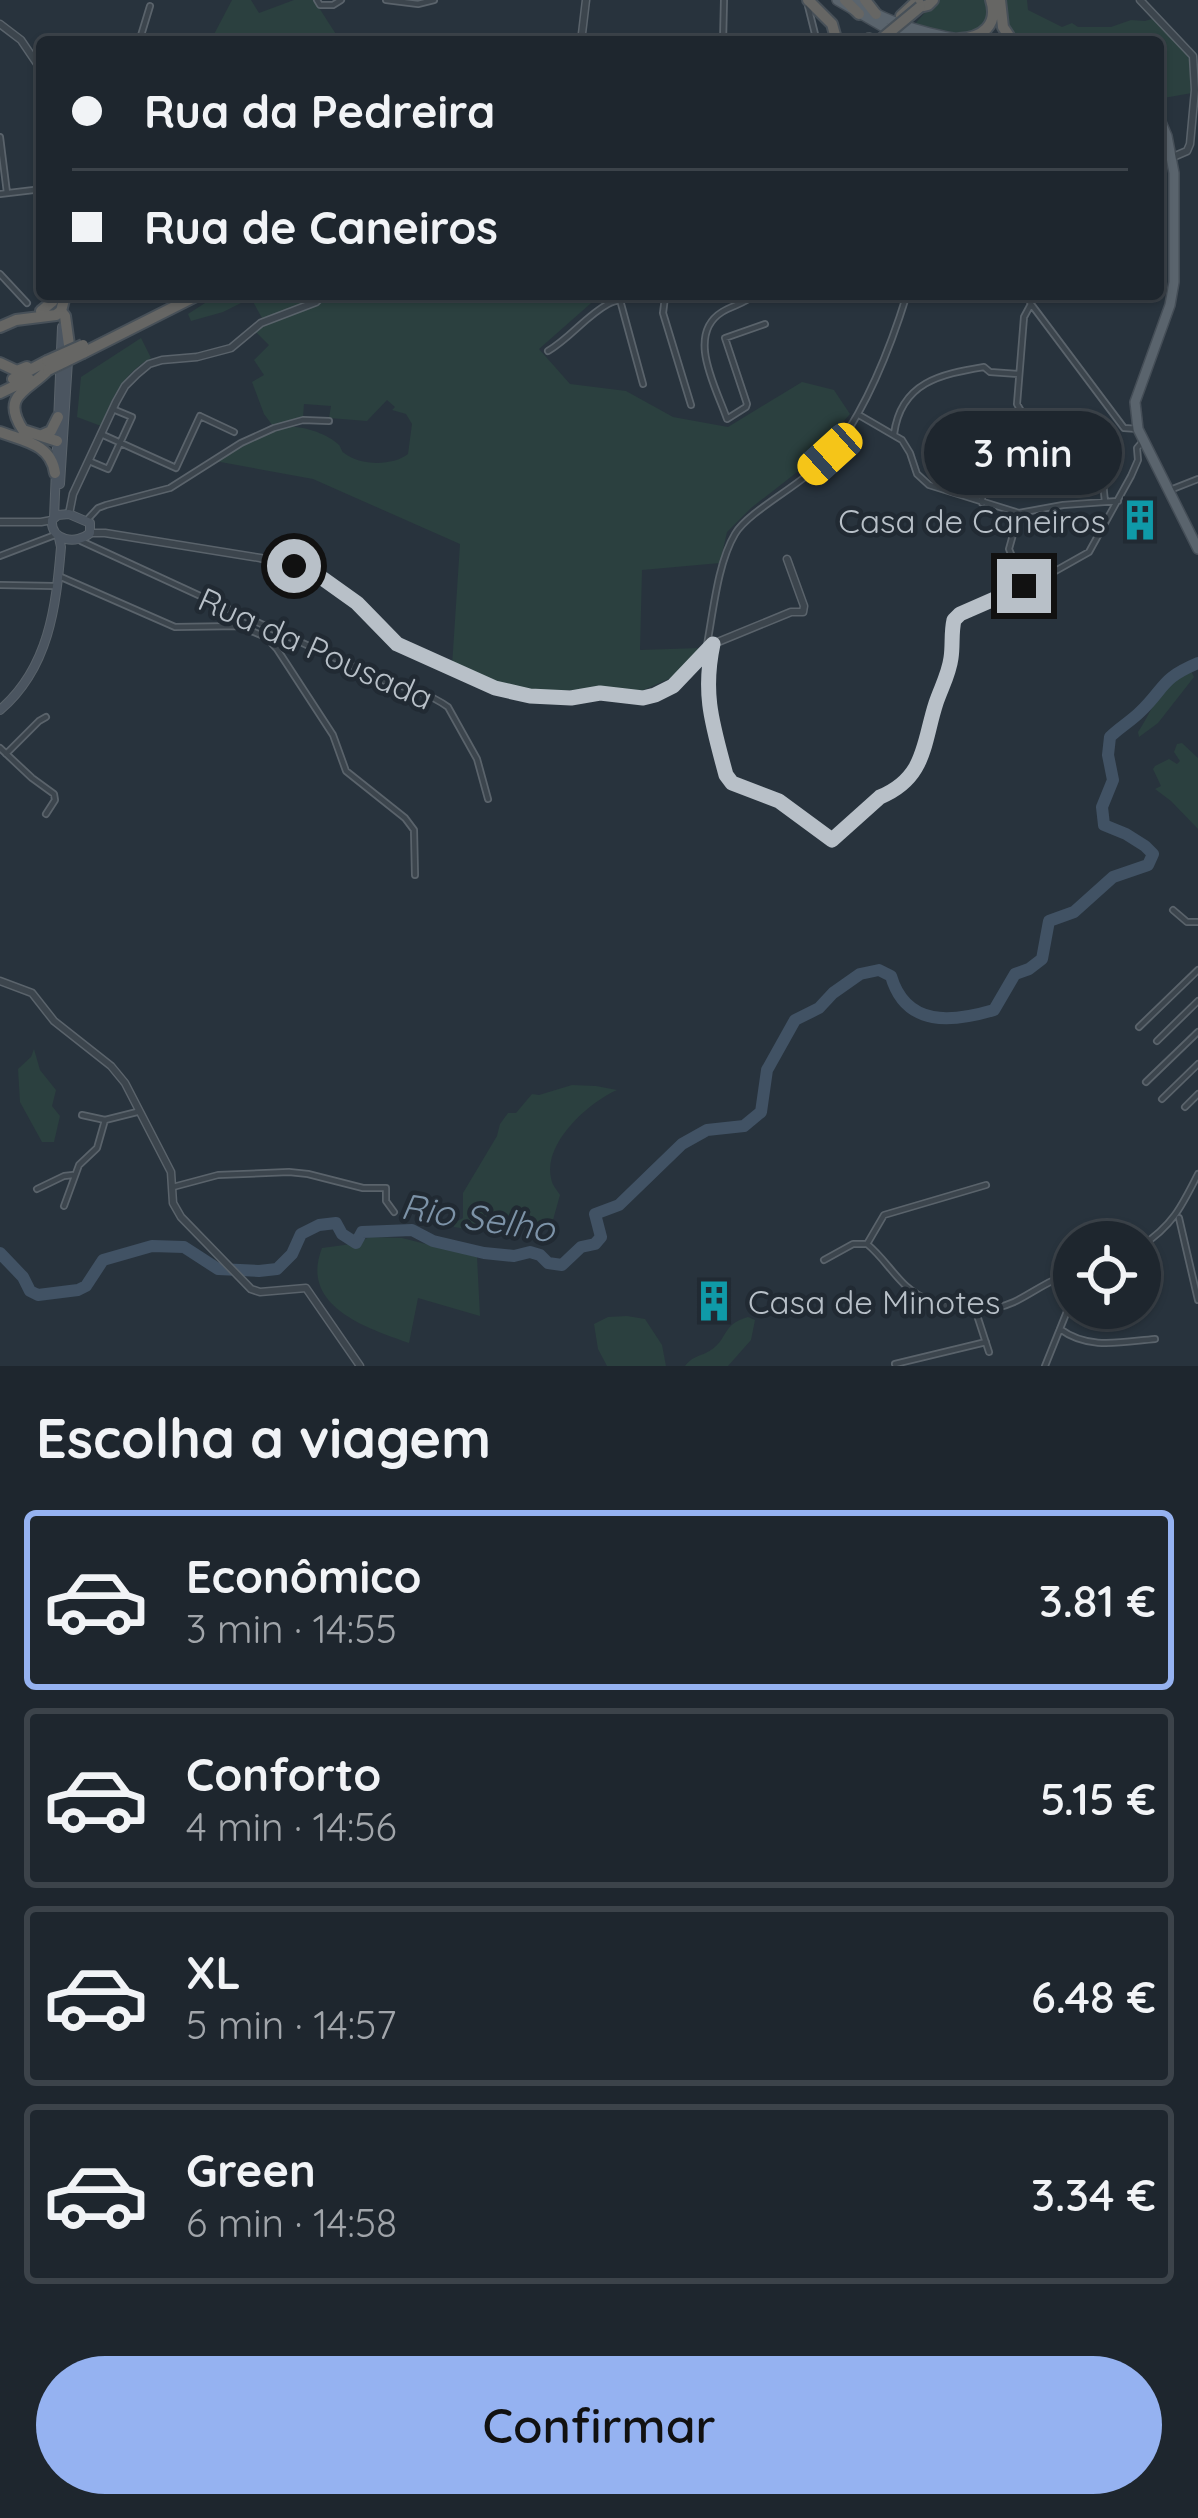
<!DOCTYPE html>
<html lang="pt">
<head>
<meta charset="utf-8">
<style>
  :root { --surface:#1e262e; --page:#2b323a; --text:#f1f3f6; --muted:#a1a5aa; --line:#3c434a; --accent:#95b2f1 }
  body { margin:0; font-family:Quicksand,sans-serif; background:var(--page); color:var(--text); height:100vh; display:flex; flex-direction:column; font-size:45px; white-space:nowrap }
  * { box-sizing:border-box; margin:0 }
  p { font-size:39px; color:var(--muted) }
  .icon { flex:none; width:66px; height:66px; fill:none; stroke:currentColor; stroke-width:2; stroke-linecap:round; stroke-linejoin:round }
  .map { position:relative; height:1366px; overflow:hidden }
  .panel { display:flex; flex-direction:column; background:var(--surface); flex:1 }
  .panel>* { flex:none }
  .banner { position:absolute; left:36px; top:36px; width:1128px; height:264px; border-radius:12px; box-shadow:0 3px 9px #0004,0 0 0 3px var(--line); display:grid; align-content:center; height:264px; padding:0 36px; background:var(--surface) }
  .controls { position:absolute; left:1053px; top:1221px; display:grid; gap:24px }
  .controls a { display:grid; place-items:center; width:108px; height:108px; border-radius:50%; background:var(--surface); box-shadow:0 3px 9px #0004,0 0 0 3px var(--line); font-size:60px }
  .end { position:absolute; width:54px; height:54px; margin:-27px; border:15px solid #b8c0c8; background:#111; box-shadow:0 0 0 6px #111 }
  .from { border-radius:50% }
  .bubble { position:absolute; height:84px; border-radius:42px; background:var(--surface); box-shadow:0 3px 9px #0004,0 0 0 3px var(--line); font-size:39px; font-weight:600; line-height:84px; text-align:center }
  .car { position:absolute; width:36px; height:72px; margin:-36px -18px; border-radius:15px; box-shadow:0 0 9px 3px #0007; background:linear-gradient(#f5c518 24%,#345 0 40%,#f5c518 0 76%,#345 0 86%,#f5c518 0) }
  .banner b { display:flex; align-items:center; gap:42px; height:114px; font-size:45px }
  .banner b+b { border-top:3px solid var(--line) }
  .banner i { width:30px; height:30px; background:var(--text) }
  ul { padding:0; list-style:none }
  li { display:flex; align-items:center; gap:36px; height:180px; margin:0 24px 18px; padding:0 12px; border:6px solid var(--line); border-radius:12px }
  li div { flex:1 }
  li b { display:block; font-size:45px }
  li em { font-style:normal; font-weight:600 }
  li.current { border-color:var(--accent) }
  li>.icon { width:108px; height:108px; stroke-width:1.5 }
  h2 { padding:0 36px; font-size:54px; line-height:144px }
  .button { display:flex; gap:24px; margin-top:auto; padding:24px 36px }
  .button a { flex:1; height:138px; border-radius:72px; background:var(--accent); color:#111; font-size:48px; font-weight:600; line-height:138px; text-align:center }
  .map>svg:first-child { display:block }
</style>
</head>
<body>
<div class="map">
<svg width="1198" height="1366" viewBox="0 0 1198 1366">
  <rect width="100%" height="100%" fill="#28333d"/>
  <!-- green -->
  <path fill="#2b403f" d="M232,0H251L259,13L294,0H314L341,42H210Z
    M936,0H986L988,21L973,36L952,34L914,25Z
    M1002,0H1027L1028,10L1062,27L1072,23L1078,27H1111L1131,20L1145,21L1155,18C1183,48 1194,49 1192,93L1158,99V42H1027C1006,35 1005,19 1002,0Z
    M219,294H598V297L539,349L570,384L626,391L673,417L728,427L802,382L834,390L850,414L801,469L751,508L727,532L720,563L642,570L640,650L701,648L673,677L639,692L589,689L541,692L508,686L452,666L460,544L313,479L215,461C228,453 271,429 284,427C301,425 327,433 339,445C341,447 341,451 344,453C360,466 393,466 408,454L412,424L406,414L392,410L395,407L387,400L367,421L329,418L331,406L304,404L303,417L273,426L264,414L252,382L264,375L254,360L269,345L254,330L263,320L251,298L223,312L191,321L188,314Z
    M141,338L151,358C123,374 112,397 101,426L77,417L81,377Z
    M1191,671L1194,677L1158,723L1139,737L1138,732C1154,709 1162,677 1191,671Z
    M1182,743L1198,758V829L1171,801L1155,789L1161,786L1153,769L1155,766L1169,759L1177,764L1180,761L1174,752L1177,744Z
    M34,1049L40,1070L56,1090L52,1106L60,1116L54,1142H42L20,1102L18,1069L31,1057Z
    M572,1085L596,1086L617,1090C589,1102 543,1143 551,1178C552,1185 557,1190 560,1195L553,1220L485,1232L454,1227V1223L463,1218V1193L497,1136L500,1124L508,1113H516L532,1094L539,1095Z
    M369,1237L402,1238L477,1257L480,1316L418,1298L409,1343C366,1328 299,1306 322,1248L359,1243Z
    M627,1316L645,1319L662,1345L666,1366H607L598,1349L594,1324L608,1317Z
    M748,1317L755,1320L751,1340L728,1366H685C694,1355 700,1357 711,1350C728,1339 722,1324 748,1317Z"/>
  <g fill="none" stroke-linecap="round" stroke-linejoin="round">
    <!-- river -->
    <path stroke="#415264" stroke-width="12" d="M0,1253L23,1277L30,1291L38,1295L78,1290L86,1286L103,1260L152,1246L184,1247L218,1269L259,1271L277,1269L292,1254L301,1234L319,1225L336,1223L342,1234L356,1243L362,1232L412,1230L433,1241L484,1253L514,1256L530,1252L540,1255L548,1263L562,1265L581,1247L595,1244L601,1237L595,1214L619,1205L682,1144L707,1130L744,1126L761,1112L767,1070L795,1020L819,1008L833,993L860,974L879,970L891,976C906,1028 953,1022 994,1010L1015,974L1029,969L1042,959L1049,921L1074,912L1113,877L1148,865L1153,854L1145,846L1126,834L1104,825L1102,807L1113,780L1108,755L1110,737C1119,728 1131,721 1140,712C1166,687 1160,679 1198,663"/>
    <!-- minor casing -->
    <g stroke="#5a636b" stroke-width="8">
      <path id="minor" d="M317,0L320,5H333L341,0
        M386,0L418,4L434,0
        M808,6L817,42
        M139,42L150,6
        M723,42L724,0
        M0,137L7,193
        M0,194L42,189
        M0,274L27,303
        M755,294C745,304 733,305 722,312C685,335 717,389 727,419L746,407L747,404L725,338L765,324
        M1026,294L1031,304L1124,428L1138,429
        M665,297L663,313L691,405
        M620,300L643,384
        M1031,304L1024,317L1017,404C1036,442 1082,430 1096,454C1103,466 1103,487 1105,501
        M548,351C570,338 586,316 608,304C628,293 697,295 723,294
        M859,415L902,440L910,453L917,474L929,485L1019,513L1063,505L1118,501
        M101,434L176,468L200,416L234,432
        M894,434C901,382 941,374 984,367L990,372L1018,374
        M89,461L108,469L132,417L115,410
        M1170,490L1198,479
        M982,503L984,441
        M1019,513L1009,549L1024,586
        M87,520L98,508L106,505L170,488L241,443L274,428L303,420L329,421
        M81,541L387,682C409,688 430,694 448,707L477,759L488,799
        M0,556L55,535
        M61,577L175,627L239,626L266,637L277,649L333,735L346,771L405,818L414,830L415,875
        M0,585L54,586
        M712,649L707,699L726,774L732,783L779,801L832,840L880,797L887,794L922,762L931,719L949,669L954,620L960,614L1050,574L1089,552L1131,476L1138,460L1137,448L1143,441
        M706,650C713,615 717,564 735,534C746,515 787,492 806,476C817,466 830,456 839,444C870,400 891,346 907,294
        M0,748L32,778L54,794L55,800L46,814
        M6,754L39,721L46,717
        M1173,910L1187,922H1198
        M1139,1027L1198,970
        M1157,1041L1198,1001
        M1146,1082L1198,1032
        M1162,1099L1198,1064
        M1185,1107L1198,1094
        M82,1115L105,1120
        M173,1187L218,1175L289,1172L308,1174L363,1188H386V1201L394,1212
        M37,1189L64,1176L73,1175
        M64,1206L79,1165L97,1148L105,1120L137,1112
        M1179,1218L1198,1300
        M867,1244C882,1256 892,1273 906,1286C933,1310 981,1317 1014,1302C1035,1292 1050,1278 1074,1274
        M867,1244L884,1215L986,1185
        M1140,1247C1172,1226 1181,1208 1198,1174
        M824,1260L853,1244H867
        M975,1309L989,1352
        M1060,1329C1088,1350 1121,1342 1155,1339
        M895,1364L986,1342
        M1045,1366L1074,1294"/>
    </g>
    <!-- tertiary casing -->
    <g stroke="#5a636b" stroke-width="9">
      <path id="tertiary" d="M1140,0L1193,56L1195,90L1190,144L1187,151L1173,157
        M0,24L21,40L42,71
        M581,42L586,0
        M69,514L73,494L116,402L125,386L137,374L149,364L162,360L197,357L231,348L261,323L316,302L324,294
        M0,522H41L52,520
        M90,533H105L260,558L294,566L322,578L357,603L397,644L495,688L530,696L571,697L600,693L643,697L655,695L673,686L713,644L791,612H803L804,606L787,559
        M0,981L32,993L54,1021L111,1066L125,1083L171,1172L173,1203L181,1217L251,1289L260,1292L306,1288L360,1366"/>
    </g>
    <!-- secondary casing -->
    <g stroke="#5a636b" stroke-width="10">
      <path id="secondary" d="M60,484L68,361
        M69,514L90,523V533C77,545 50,541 52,520L58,515Z
        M54,518L62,327
        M0,710C49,668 56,607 61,547L59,538"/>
    </g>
    <!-- primary casing -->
    <g stroke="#454e57" stroke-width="12">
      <path id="primary" d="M837,0L889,30L932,42
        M852,0C890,25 936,37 980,42
        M1158,115L1167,136L1174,173V282L1170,305L1135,402L1138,429L1198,549"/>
    </g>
    <!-- trunk casing -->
    <g stroke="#475058" stroke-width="14">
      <path id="trunk" d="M808,0L832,24L837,42
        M845,0L859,14
        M865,0L876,14
        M1000,0L1003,27L1013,42
        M920,7L928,5L933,0
        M901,16L918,0
        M959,39C982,38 999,25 991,0
        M865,42L869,39
        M65,296L61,311L65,316L69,345
        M41,311L52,302L56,294
        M0,327L16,320L56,315L61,311
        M83,353L200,294
        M0,363L17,371L27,367
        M48,370C28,391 0,395 23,430L57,441
        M13,379L47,361
        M0,393L29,379
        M0,432C24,441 51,444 55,473
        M42,435L51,431L58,417"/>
    </g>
    <!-- minor -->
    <use href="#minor" stroke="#3c454d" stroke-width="4.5"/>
    <!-- tertiary -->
    <use href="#tertiary" stroke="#3c454d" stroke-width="6"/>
    <!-- secondary -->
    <use href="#secondary" stroke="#4b5560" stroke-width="8"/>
    <!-- primary -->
    <use href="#primary" stroke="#5a646d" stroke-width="9"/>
    <!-- trunk -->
    <use href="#trunk" stroke="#666664" stroke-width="10"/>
    <!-- trunk-bridge casing -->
    <g stroke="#475058" stroke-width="14" stroke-linecap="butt">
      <path id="trunk-bridge" d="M879,41L920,7
        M47,361L83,345
        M48,370L83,353"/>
    </g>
    <!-- trunk-bridge -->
    <use href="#trunk-bridge" stroke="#666664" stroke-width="10"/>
  </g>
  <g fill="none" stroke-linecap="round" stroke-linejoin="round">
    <!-- route -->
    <path stroke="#b8c0c8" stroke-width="15" d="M294,566L322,578L357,603L397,644L495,688L530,696L571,698L600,693L643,698L655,695L673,686L713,644C702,695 713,726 726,775L732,783L779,801L832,840L880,797C926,778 923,743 936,703C941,688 949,674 951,658C953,645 951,633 954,620L960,614L1024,586"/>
  </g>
  <!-- icons -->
  <defs>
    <g id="building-bare" transform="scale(3.24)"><path d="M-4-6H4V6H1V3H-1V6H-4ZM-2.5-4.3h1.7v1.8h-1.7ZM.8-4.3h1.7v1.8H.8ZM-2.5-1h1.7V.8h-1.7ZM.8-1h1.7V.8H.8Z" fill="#0f9aa8" stroke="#212a33" stroke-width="2.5" paint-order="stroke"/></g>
  </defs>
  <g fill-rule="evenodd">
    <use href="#building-bare" x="1140" y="520"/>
    <use href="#building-bare" x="714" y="1301"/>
  </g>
  <g text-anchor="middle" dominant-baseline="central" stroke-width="9" stroke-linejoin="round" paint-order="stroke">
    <!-- poi labels -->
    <g font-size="33" fill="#b8c0c8" stroke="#212a33" text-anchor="end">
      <text x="1106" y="520">Casa de Caneiros</text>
      <text x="748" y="1301" text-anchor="start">Casa de Minotes</text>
    </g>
    <!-- street labels -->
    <g font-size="33" fill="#b8c0c8" stroke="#212a33">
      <text transform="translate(316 648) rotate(24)">Rua da Pousada</text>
    </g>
    <!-- water labels -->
    <g font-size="36" font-style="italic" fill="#7d93a8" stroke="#212a33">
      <text transform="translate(478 1217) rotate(9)">Rio Selho</text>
    </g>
  </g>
</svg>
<div class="controls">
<a><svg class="icon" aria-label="locate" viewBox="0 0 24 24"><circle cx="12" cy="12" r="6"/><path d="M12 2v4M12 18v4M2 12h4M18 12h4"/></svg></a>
</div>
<i class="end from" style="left:294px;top:566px"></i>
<i class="end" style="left:1024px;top:586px"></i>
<div class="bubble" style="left:924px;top:411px;width:198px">3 min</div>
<i class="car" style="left:830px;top:454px;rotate:228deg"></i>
<div class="banner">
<b><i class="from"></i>Rua da Pedreira</b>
<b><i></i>Rua de Caneiros</b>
</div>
</div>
<section class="panel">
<h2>Escolha a viagem</h2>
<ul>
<li class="current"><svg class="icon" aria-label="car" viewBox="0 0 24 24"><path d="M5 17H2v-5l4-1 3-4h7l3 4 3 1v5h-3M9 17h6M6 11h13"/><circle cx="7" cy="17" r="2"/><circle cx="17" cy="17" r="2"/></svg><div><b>Econômico</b><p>3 min · 14:55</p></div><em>3.81 €</em></li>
<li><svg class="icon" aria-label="car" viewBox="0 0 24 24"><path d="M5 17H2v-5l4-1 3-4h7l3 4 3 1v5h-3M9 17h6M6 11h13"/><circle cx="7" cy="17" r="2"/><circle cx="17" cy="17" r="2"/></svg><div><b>Conforto</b><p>4 min · 14:56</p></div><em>5.15 €</em></li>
<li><svg class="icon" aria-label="car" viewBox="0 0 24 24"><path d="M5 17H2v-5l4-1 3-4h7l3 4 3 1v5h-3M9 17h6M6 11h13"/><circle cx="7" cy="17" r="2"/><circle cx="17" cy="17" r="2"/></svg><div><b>XL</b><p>5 min · 14:57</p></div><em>6.48 €</em></li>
<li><svg class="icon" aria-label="car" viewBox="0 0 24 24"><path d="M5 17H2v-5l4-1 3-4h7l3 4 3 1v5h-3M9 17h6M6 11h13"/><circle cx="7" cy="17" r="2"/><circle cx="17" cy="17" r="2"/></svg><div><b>Green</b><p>6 min · 14:58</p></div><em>3.34 €</em></li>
</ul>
<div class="button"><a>Confirmar</a></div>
</section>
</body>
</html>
